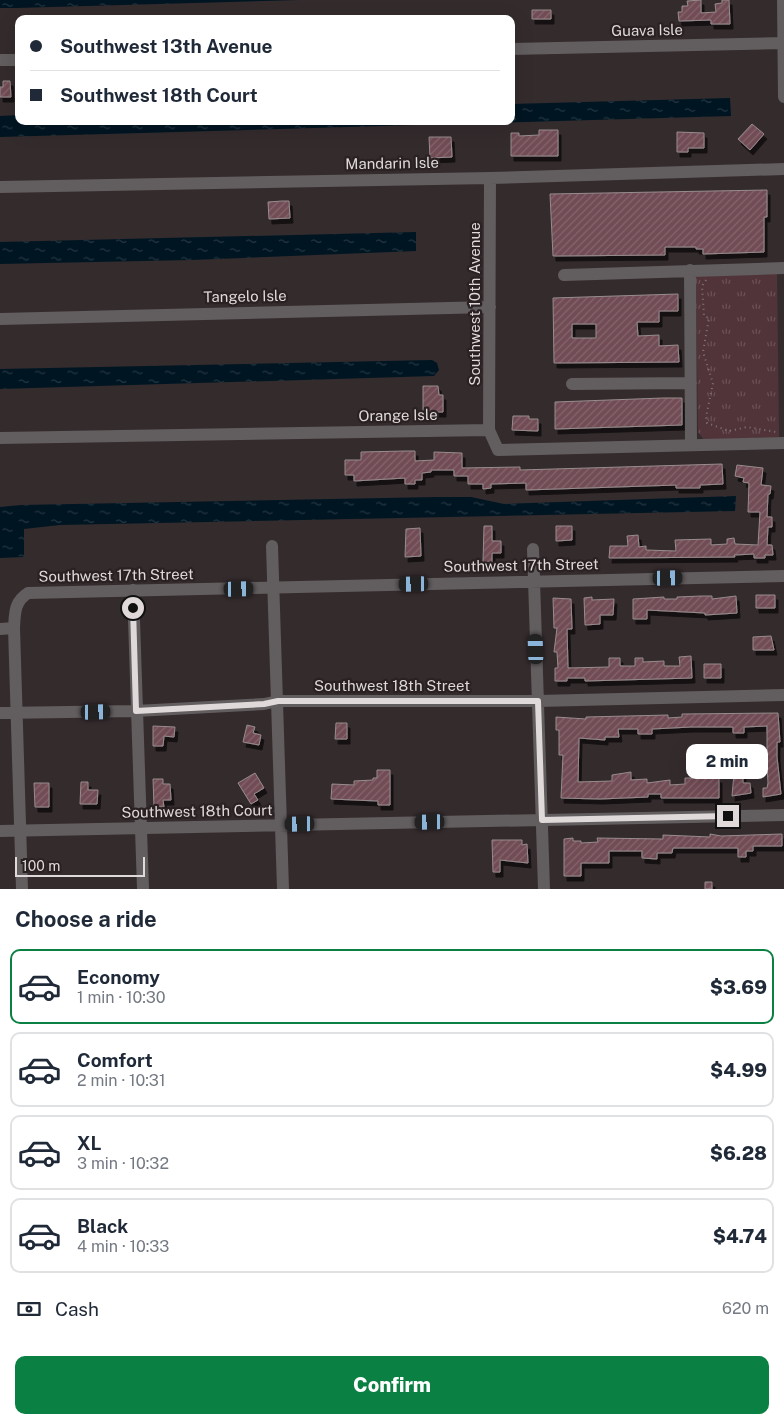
<!DOCTYPE html>
<html lang="en">
<head>
<meta charset="utf-8">
<style>
  :root { --surface:#fff; --page:#f2f2f3; --text:#1f2937; --muted:#747a83; --line:#e0e1e3; --accent:#0b8043 }
  body { margin:0; font-family:"Public Sans",sans-serif; background:var(--page); color:var(--text); height:100vh; display:flex; flex-direction:column; font-size:19px; white-space:nowrap }
  * { box-sizing:border-box; margin:0 }
  p { font-size:16px; color:var(--muted) }
  .icon { flex:none; width:28px; height:28px; fill:none; stroke:currentColor; stroke-width:2; stroke-linecap:round; stroke-linejoin:round }
  .map { position:relative; height:889px; overflow:hidden }
  .side { display:flex; flex-direction:column; background:var(--surface); flex:1 }
  .side>* { flex:none }
  .guide { position:absolute; left:15px; top:15px; width:500px; height:110px; border-radius:10px; box-shadow:0 5px 20px #0002; display:grid; align-content:center; height:110px; padding:0 15px; background:var(--surface) }
  .scale { position:absolute; left:15px; bottom:12px; width:130px; box-sizing:border-box; padding-left:5px; border:2px solid #dfd9da; border-top:0; font-size:14px; line-height:18px; white-space:nowrap; color:#dfd9da; -webkit-text-stroke:4px #2a2123; paint-order:stroke }
  .end { position:absolute; width:22px; height:22px; margin:-11px; border:6px solid #dfd9da; background:#111; box-shadow:0 0 0 2px #111 }
  .from { border-radius:50% }
  .bubble { position:absolute; height:35px; border-radius:10px; background:var(--surface); box-shadow:0 5px 20px #0002; font-size:16px; font-weight:800; line-height:35px; text-align:center }
  .car { position:absolute; width:15px; height:30px; margin:-15px -8px; border-radius:6px; box-shadow:0 0 4px 1px #0007; background:linear-gradient(#222 24%,#8ab4d8 0 40%,#222 0 76%,#8ab4d8 0 86%,#222 0) }
  .guide b { display:flex; align-items:center; gap:18px; height:48px; font-size:19px }
  .guide b+b { border-top:1px solid var(--line) }
  .guide i { width:12px; height:12px; background:var(--text) }
  ul { padding:0; list-style:none }
  li { display:flex; align-items:center; gap:15px; height:75px; margin:0 10px 8px; padding:0 5px; border:2px solid var(--line); border-radius:10px }
  li div { flex:1 }
  li b { display:block; font-size:19px }
  li em { font-style:normal; font-weight:800 }
  li.current { border-color:var(--accent) }
  li>.icon { width:45px; height:45px; stroke-width:1.5 }
  h2 { padding:0 15px; font-size:22px; line-height:60px }
  .pay { display:flex; align-items:center; gap:12px; height:55px; padding:0 15px; font-size:19px }
  .pay p { margin-inline-start:auto }
  .primary-button { display:flex; gap:10px; margin-top:auto; padding:10px 15px }
  .primary-button a { flex:1; height:58px; border-radius:10px; background:var(--accent); color:#fff; font-size:20px; font-weight:800; line-height:58px; text-align:center }
  .map>svg:first-child { display:block }
</style>
</head>
<body>
<div class="map">
<svg width="784" height="889" viewBox="0 0 784 889">
  <defs>
    <pattern id="park-tufts" width="24" height="20" patternUnits="userSpaceOnUse" patternTransform="scale(1.25)"><rect width="24" height="20" fill="#51343a"/><path d="M3 7l-1-3M5 7V3M7 7l1-3M15 17l-1-3M17 17v-4M19 17l1-3" fill="none" stroke="#6a5156"/></pattern>
    <pattern id="water-ripples" width="26" height="14" patternUnits="userSpaceOnUse" patternTransform="scale(1.25)"><rect width="26" height="14" fill="#001522"/><path d="M2 4q2-2 4 0t4 0M15 11q2-2 4 0t4 0" fill="none" stroke="#253642"/></pattern>
    <pattern id="building-hatch" width="6" height="6" patternUnits="userSpaceOnUse" patternTransform="scale(1.25)"><rect width="6" height="6" fill="#714c54"/><path d="M-1 1l2-2M0 6l6-6M5 7l2-2" fill="none" stroke="#85656c"/></pattern>
    <filter id="shadow"><feDropShadow dx="3" dy="5" stdDeviation="0" flood-color="#0009"/></filter>
  </defs>
  <rect width="100%" height="100%" fill="#342b2d"/>
  <!-- park -->
  <path fill="url(#park-tufts)" d="M777,274L779,437L704,440L698,432L696,276Z"/>
  <!-- water -->
  <path fill="url(#water-ripples)" d="M0,0H300L16,8H0Z
    M730,98L731,116L0,137V116L19,115V121H511V104Z
    M416,232V251L191,260L0,264V242Z
    M432,360L437,363L439,370L434,376L0,389V369Z
    M736,496L735,511L60,525L24,529V557L0,558V507L21,505L436,497H471L504,504Z"/>
  <!-- building -->
  <path fill="url(#building-hatch)" stroke="#978c8e" fill-rule="evenodd" filter="url(#shadow)" d="M701,0V13L716,12L715,4L722,3V0H729L730,24H711V20L679,21L678,12H682V6H688L687,1Z
    M532,10H551V19H532Z
    M3,81H10L11,97H0V87H3Z
    M752,124L764,134L750,150L738,139Z
    M539,130H558V156H511V133H519V136L539,135Z
    M677,132L704,133V148H688V152H677Z
    M429,137H451L452,157L430,158Z
    M767,190V217H764V252L703,254V249H696V247H665V255L553,256L550,194Z
    M282,201H289L290,218L269,219L268,202Z
    M678,294V311H659V322H637L638,336L659,335V346L678,345L679,362L554,363L553,298ZM572,324H596V338H572Z
    M423,386H438L439,395H443V412H423Z
    M663,398H682V425L555,429V402Z
    M513,416H529V419H538V431L512,430Z
    M405,451H415V461L434,460V452L462,453V468L520,467V470L722,464L723,484L700,485V488H676V485L526,490V483L491,484V488L483,489V484H468V476H454V470H431V472L422,473V480H415V484H405V478L354,481V475H345V460H361V452Z
    M737,465L763,468L761,485L771,486L770,494H768L767,517H772V527H768L767,545H772L773,555H765V558H754V554L734,555L735,557L609,558L610,546H628L627,536L638,535L639,547L646,546V550L676,551L675,540L711,539V545L727,544V539L734,538L735,544L758,545L760,512H748L749,483L743,482L744,478L735,476Z
    M484,526H492V541H501V553H492V562H483Z
    M556,526H572V540L556,541Z
    M420,528L421,556L405,557L406,529Z
    M756,595H775V608H756Z
    M701,596H712V599L736,596L737,613L705,615V613L647,610V619H633V599L664,597V599H677V597Z
    M592,597V600L614,599L613,615H600V624L585,625L584,598Z
    M553,598L571,599L572,629H567L568,668L609,667V658H620V666H635V658H643V662L664,661V666H680L679,657L691,656L692,678L585,681V678H567V681H555V668H558L557,652H554L557,628H554Z
    M771,636L774,650H753V637Z
    M704,664H721V678H704Z
    M778,713L780,742H777V757L781,794L763,797V788H767L768,783L767,767L763,768V757H767V726L744,727V733H733V727H691L652,729V734H638V729H618L619,737H605V740L579,738L578,782L612,781V775L631,772V780L647,779V783L670,780V785L685,784V778H719V798H661V794H648V797L600,799L561,798L563,755H559V730H556V717L586,719V717L668,715V718L682,717V714Z
    M336,723H347V739H335Z
    M247,725L255,727L253,733L261,735L259,745L243,742Z
    M153,726L175,727L174,737L164,736L163,746H153Z
    M377,770H390V805H378V801L331,799L332,784L354,785V781L373,780V778H377Z
    M255,773L264,788L254,794L258,800L251,804L238,783Z
    M734,773H743V783H750L751,793L732,796Z
    M153,779H163V784H170L171,800H163L164,807H154Z
    M81,782H88V790H98L97,804H80Z
    M34,783H49V807H35Z
    M710,834L721,836L782,834V846H753V851H746V857H738V848H673L672,853H657V859L642,858V851H609V863H581V876H564V839L573,838V841H581V843L598,842L597,838L663,839V835L710,837Z
    M492,840H522V845L527,844L528,863L500,860V872H493Z
    M705,882H712V889H705Z"/>
  <g fill="none" stroke-linecap="round" stroke-linejoin="round">
    <!-- path -->
    <path stroke="#80787a" stroke-width="2" stroke-dasharray="1 4" stroke-linecap="butt" d="M706,280L702,286L704,316L709,318L703,352L713,383L706,417L707,423L729,431L747,427L776,432"/>
    <!-- minor -->
    <path stroke="#625d5e" stroke-width="12" d="M783,0L784,97
      M511,49L783,43
      M0,60H19
      M0,187L490,178L784,169
      M690,270L691,445
      M564,275L784,268
      M0,319L490,307
      M572,384L691,383
      M489,430L490,178
      M0,438L489,430L498,450L784,443
      M272,546L283,889
      M533,549L544,889
      M133,590L143,889
      M0,629L14,628
      M0,713L136,711L264,704L278,701H538L784,695
      M0,831L784,815
      M22,889L14,628C15,613 14,602 28,593L784,576"/>
  </g>
  <g fill="none" stroke-linecap="round" stroke-linejoin="round">
    <!-- route -->
    <path stroke="#dfd9da" stroke-width="6" d="M133,608L136,711L264,704L278,701H538L542,820L728,816"/>
  </g>
  <g text-anchor="middle" dominant-baseline="central" stroke-width="4.5" stroke-linejoin="round" paint-order="stroke">
    <!-- street labels -->
    <g font-size="15" fill="#dfd9da" stroke="#2a2123">
      <text transform="translate(647 30) rotate(-1)">Guava Isle</text>
      <text transform="translate(392 163) rotate(-1)">Mandarin Isle</text>
      <text transform="translate(245 296) rotate(-1)">Tangelo Isle</text>
      <text transform="translate(474 304) rotate(-90)">Southwest 10th Avenue</text>
      <text transform="translate(398 415) rotate(-1)">Orange Isle</text>
      <text transform="translate(521 565) rotate(-1)">Southwest 17th Street</text>
      <text transform="translate(116 575) rotate(-1)">Southwest 17th Street</text>
      <text x="392" y="685">Southwest 18th Street</text>
      <text transform="translate(197 811) rotate(-1)">Southwest 18th Court</text>
    </g>
  </g>
</svg>
<div class="scale">100 m</div>
<i class="end from" style="left:133px;top:608px"></i>
<i class="end" style="left:728px;top:816px"></i>
<div class="bubble" style="left:686px;top:744px;width:82px">2 min</div>
<i class="car" style="left:668px;top:578px;rotate:89deg"></i>
<i class="car" style="left:414px;top:584px;rotate:269deg"></i>
<i class="car" style="left:239px;top:589px;rotate:89deg"></i>
<i class="car" style="left:536px;top:649px;rotate:358deg"></i>
<i class="car" style="left:96px;top:712px;rotate:89deg"></i>
<i class="car" style="left:430px;top:822px;rotate:269deg"></i>
<i class="car" style="left:300px;top:824px;rotate:269deg"></i>
<div class="guide">
<b><i class="from"></i>Southwest 13th Avenue</b>
<b><i></i>Southwest 18th Court</b>
</div>
</div>
<section class="side">
<h2>Choose a ride</h2>
<ul>
<li class="current"><svg class="icon" aria-label="car" viewBox="0 0 24 24"><path d="M5 17H2v-5l4-1 3-4h7l3 4 3 1v5h-3M9 17h6M6 11h13"/><circle cx="7" cy="17" r="2"/><circle cx="17" cy="17" r="2"/></svg><div><b>Economy</b><p>1 min · 10:30</p></div><em>$3.69</em></li>
<li><svg class="icon" aria-label="car" viewBox="0 0 24 24"><path d="M5 17H2v-5l4-1 3-4h7l3 4 3 1v5h-3M9 17h6M6 11h13"/><circle cx="7" cy="17" r="2"/><circle cx="17" cy="17" r="2"/></svg><div><b>Comfort</b><p>2 min · 10:31</p></div><em>$4.99</em></li>
<li><svg class="icon" aria-label="car" viewBox="0 0 24 24"><path d="M5 17H2v-5l4-1 3-4h7l3 4 3 1v5h-3M9 17h6M6 11h13"/><circle cx="7" cy="17" r="2"/><circle cx="17" cy="17" r="2"/></svg><div><b>XL</b><p>3 min · 10:32</p></div><em>$6.28</em></li>
<li><svg class="icon" aria-label="car" viewBox="0 0 24 24"><path d="M5 17H2v-5l4-1 3-4h7l3 4 3 1v5h-3M9 17h6M6 11h13"/><circle cx="7" cy="17" r="2"/><circle cx="17" cy="17" r="2"/></svg><div><b>Black</b><p>4 min · 10:33</p></div><em>$4.74</em></li>
</ul>
<div class="pay"><svg class="icon" aria-label="cash" viewBox="0 0 24 24"><path d="M3 7h18v10H3z"/><circle cx="12" cy="12" r="2"/></svg>Cash<p>620 m</p></div>
<div class="primary-button"><a>Confirm</a></div>
</section>
</body>
</html>
